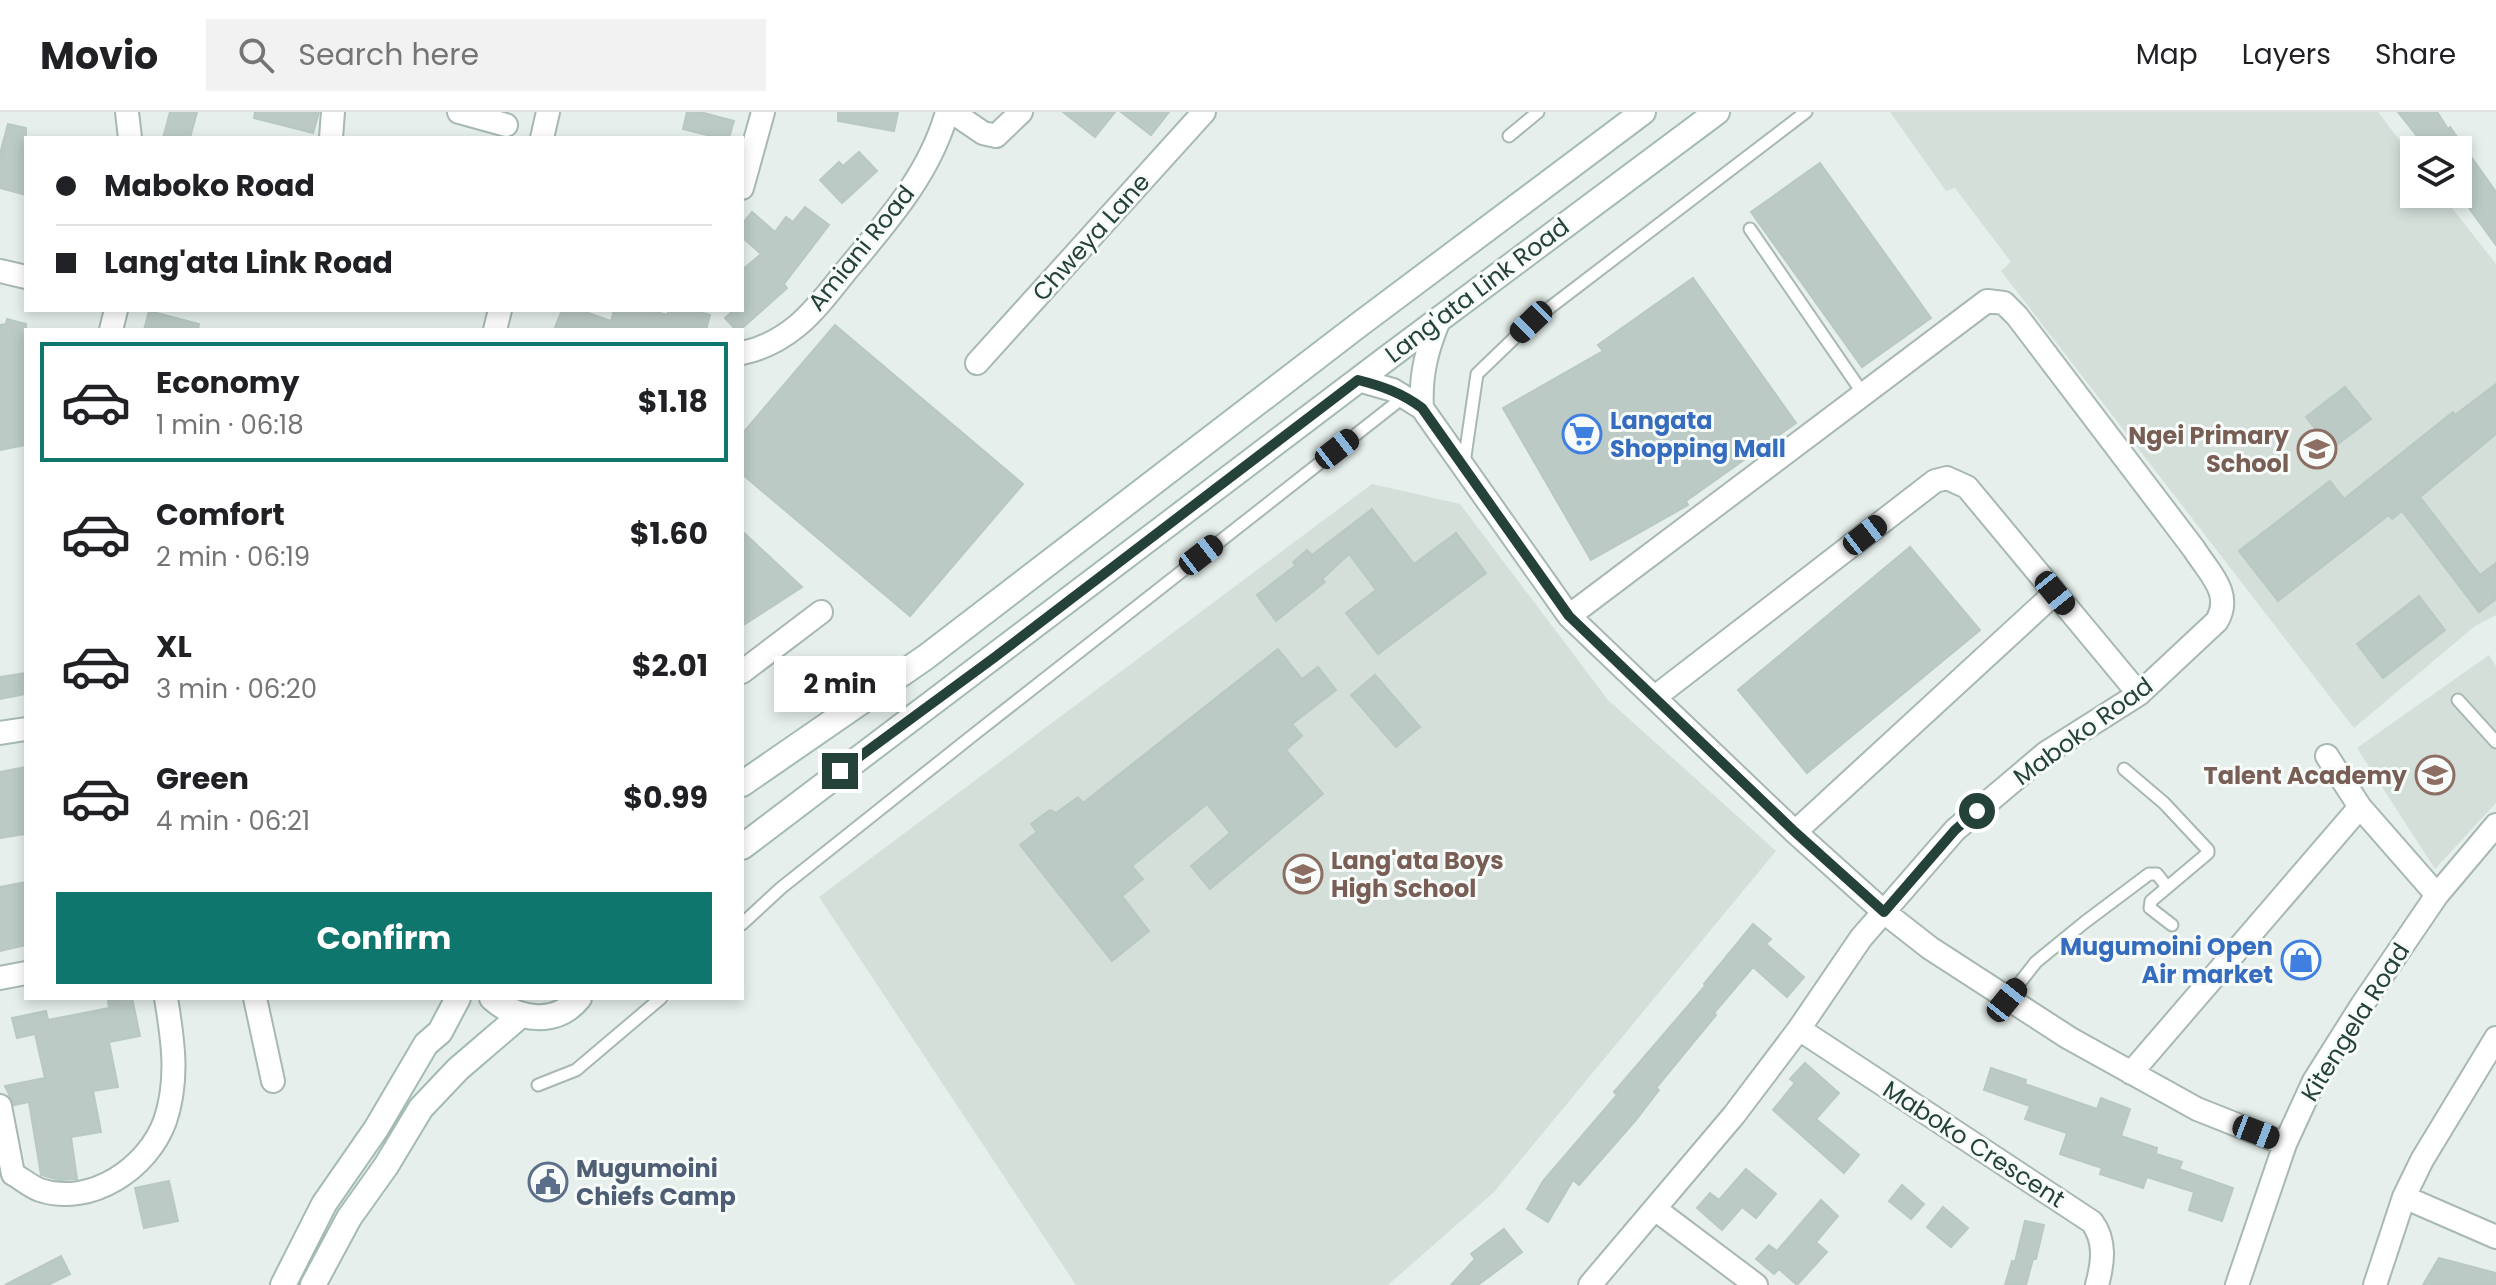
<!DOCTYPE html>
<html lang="en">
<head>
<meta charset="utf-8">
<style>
  :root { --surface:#fff; --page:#f2f2f2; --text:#202124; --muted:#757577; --line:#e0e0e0; --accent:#0f766e }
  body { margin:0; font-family:Poppins,sans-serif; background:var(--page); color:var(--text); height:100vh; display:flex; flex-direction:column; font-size:30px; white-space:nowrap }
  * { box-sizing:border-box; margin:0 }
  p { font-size:26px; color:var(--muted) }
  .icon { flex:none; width:44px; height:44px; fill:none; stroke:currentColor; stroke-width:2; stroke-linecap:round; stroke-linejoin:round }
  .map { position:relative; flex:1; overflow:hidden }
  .panel { position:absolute; left:24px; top:216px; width:720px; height:672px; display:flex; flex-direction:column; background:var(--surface); border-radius:0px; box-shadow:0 4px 12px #0003 }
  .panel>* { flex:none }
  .hud { position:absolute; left:24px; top:24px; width:720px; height:176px; border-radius:0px; box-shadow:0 4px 12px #0003; display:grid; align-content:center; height:176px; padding:0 32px; background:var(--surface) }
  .controls { position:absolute; left:2400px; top:24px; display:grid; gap:16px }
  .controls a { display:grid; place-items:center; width:72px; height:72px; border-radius:0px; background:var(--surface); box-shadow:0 4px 12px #0003; font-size:40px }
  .end { position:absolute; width:36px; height:36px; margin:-18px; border:10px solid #24423a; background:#fff; box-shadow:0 0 0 4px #fff }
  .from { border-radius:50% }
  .bubble { position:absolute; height:56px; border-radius:0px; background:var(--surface); box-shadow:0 4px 12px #0003; font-size:26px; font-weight:700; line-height:56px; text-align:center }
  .car { position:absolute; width:24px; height:48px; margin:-24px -12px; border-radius:10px; box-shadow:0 0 6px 2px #0007; background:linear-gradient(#222 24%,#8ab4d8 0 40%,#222 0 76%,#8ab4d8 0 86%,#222 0) }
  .hud b { display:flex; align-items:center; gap:28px; height:76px; font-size:30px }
  .hud b+b { border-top:2px solid var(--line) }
  .hud i { width:20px; height:20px; background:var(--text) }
  ul { padding:14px 0 0; list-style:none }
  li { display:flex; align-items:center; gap:24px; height:120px; margin:0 16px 12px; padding:0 16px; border:4px solid transparent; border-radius:0px }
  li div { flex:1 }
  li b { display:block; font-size:30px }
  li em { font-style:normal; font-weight:700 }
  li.on { border-color:var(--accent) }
  li>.icon { width:72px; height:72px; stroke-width:1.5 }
  .cta { display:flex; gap:16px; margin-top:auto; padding:16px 32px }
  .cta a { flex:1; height:92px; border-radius:0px; background:var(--accent); color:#fff; font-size:32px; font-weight:700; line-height:92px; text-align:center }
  header { display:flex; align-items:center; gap:48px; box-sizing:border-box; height:112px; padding:0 40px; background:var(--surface); border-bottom:2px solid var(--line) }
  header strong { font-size:38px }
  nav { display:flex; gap:44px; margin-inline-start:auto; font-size:28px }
  .search { width:560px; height:72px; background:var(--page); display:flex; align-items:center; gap:20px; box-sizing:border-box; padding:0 28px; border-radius:0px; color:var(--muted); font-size:30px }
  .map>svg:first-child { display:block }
</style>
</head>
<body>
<header>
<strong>Movio</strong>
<div class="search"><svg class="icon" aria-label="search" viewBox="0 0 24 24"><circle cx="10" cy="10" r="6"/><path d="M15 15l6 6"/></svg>Search here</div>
<nav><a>Map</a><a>Layers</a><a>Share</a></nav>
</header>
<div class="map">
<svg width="2496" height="1173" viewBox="0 0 2496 1173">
  <rect width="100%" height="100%" fill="#e6efeb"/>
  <!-- built -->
  <path fill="#d4dfda" d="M1890,0H2378L2414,47V82H2441L2496,152V503L2475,514L2354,616L2001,159L2011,150L1955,76L1946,79Z
    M1372,372L1460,392L1608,588L1776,739L1494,1080L1388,1173H1076L819,785Z
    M2489,543L2496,554V691L2435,757L2357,636Z"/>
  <!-- building -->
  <path fill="#bbcac4" stroke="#b8c9c2" stroke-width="2" d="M170,0H197L190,26H163Z
    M255,0H319L313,21L254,6Z
    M687,0H700L734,9L729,26H719L683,17Z
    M838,0H898L894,19L838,9Z
    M1063,0H1115L1095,25Z
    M1121,0H1169L1151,23Z
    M2398,0H2437L2448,17L2450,15L2496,80V133L2458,81V38H2428Z
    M8,12L26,16V83L0,76V42Z
    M859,40L877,59L842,91L820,68L839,50L843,54Z
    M1820,51L1931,206L1862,255L1751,100Z
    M805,95L829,113L784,172L787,176L740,218H736L725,206L734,198H742V158L761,142L742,125V112L752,100L775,120L786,105L793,110Z
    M1693,166L1796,311L1686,389L1688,393L1591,448L1503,296L1603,239L1598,233Z
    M562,198H580L611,209L614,198H650L667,203L669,198H692L710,203L706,218H554Z
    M149,199L199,212L198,218H144Z
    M7,207L26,212V333L0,338V213L6,212Z
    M835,213L1023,372L910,504L742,362V322Z
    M2496,272V322L2420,385L2480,463L2496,451V487L2479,500L2402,399L2392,407L2389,403L2278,489L2239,439L2330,369L2344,387L2453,300L2455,303Z
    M2345,275L2371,307L2331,337L2306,305Z
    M1372,397L1414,452L1456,421L1486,461L1378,542L1346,501L1376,478L1349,442L1322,467L1325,470L1276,509L1257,483L1296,453L1293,450L1307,438L1312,443Z
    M742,419L802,475L742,514Z
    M1910,435L1980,518L1807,661L1738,578Z
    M2419,484L2445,518L2383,566L2357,532Z
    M1278,537L1302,567L1318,555L1336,578L1292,612L1302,624L1286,638L1323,682L1210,777L1191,754L1230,721L1207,692L1132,754L1143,767L1122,784L1149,819L1112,849L1020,733L1037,720L1031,712L1050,698L1056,701L1078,685L1083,691Z
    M26,561V582L0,587V565Z
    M1375,563L1420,615L1396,635L1351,583Z
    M26,655V722L0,726V660Z
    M26,770V833L0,839V775Z
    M1753,812L1771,827L1766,832L1804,865L1787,885L1753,855L1714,901L1716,903L1656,976L1659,978L1635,1009L1579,1073L1573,1068L1548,1110L1527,1097L1543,1069L1617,983L1614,980L1705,874L1704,872Z
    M132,886L140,924L109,930L118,975L93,979L101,1020L71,1025L77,1067L60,1068L41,1063L29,990L14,993L5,974L45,966L35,922L17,926L12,906L46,899L48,908L109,896L108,889Z
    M1805,951L1839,981L1816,1007L1859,1043L1844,1061L1773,998L1795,971L1790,967Z
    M1991,956L2026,968L2025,972L2097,997L2101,986L2130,997L2121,1024L2157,1036L2156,1042L2182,1050L2179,1057L2233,1076L2222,1109L2189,1098L2194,1080L2147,1065L2143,1076L2100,1062L2102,1056L2060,1042L2067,1021L2025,1007L2030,994L1984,978Z
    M1746,1057L1776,1082L1756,1106L1742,1095L1722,1118L1697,1096L1710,1081L1719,1088Z
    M169,1069L178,1109L144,1116L135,1076Z
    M1902,1073L1924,1092L1911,1107L1889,1089Z
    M1821,1088L1838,1104L1816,1130L1827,1140L1797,1173L1779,1157L1774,1162L1756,1147L1769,1133L1777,1139Z
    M1943,1095L1968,1116L1951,1135L1927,1115Z
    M2025,1109L2044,1113L2036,1147H2033L2026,1173H2005L2012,1149L2015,1150Z
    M1504,1117L1522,1140L1478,1173H1451L1475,1147L1471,1142Z
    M61,1144L70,1162L48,1173H5Z
    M2439,1146L2496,1161V1173H2423Z"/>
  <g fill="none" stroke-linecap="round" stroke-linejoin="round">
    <!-- lane casing -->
    <g stroke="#a8b8b2" stroke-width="15">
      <path id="lane" d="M1509,24L1538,0
        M1750,117L1864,283
        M1464,351L1477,262L1531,210L1806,0
        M2458,588L2496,630
        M2124,657L2164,691L2208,738V741L2151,789L2150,796L2172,813
        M742,812L781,776L972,624L1405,284
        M2007,887L2036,850L2085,810L2149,762H2157L2167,775
        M538,973L576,958L661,886"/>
    </g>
    <!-- street casing -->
    <g stroke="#a8b8b2" stroke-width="26">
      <path id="street" d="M127,0L130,26
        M459,0L506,13
        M952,0L983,21L996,24L1021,0
        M331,26L333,0
        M542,26L548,0
        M742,76L763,0
        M0,159L26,165
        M111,218L116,198
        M495,218L500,198
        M742,241C762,237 781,227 797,214C815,199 831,178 846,159C886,111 930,62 947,0
        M977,251L1204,0
        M1358,268L1393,278L1422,296L1569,504L1795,720L1884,800L1930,836L2069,926L2197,997L2285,1032
        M1422,296C1420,263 1427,236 1440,206
        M1569,504L1987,189L2004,191L2017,204L2194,437C2209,461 2233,481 2217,509L2139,582L2046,641L1955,718L1861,826L1799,917L1734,1003L1590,1173
        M742,560L821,500
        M1655,585L1935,369L1947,366L1967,375L2139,582
        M0,621L26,617
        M2327,644L2360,695L2437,783
        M1795,720L2055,481
        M0,866L26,861
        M255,886L273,969
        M1799,917L2092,1110C2106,1129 2103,1151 2097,1173
        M2131,961L2360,695
        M0,994L13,1062C22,1067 31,1075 40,1078C91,1095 148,1056 165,1009C179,968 173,928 166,886
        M2404,1085L2496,1125
        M1655,1097L1756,1173
        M2237,1173L2285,1032L2314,969L2362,893L2437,783L2496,713
        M2375,1173L2404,1085L2422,1048L2496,926"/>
    </g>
    <!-- secondary casing -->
    <g stroke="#a4bbb3" stroke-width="28">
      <path id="secondary" d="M742,672L926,545L1356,215L1643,0
        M742,735L1390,244L1717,0
        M492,886C518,909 556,914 579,886
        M283,1173L324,1092L376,1017L426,932L440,920L458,886
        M313,1173L349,1106L386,1054L421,996L458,957L521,903"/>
    </g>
    <!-- lane -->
    <use href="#lane" stroke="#fff" stroke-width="11"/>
    <!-- street -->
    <use href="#street" stroke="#fff" stroke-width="22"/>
    <!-- secondary -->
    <use href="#secondary" stroke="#fff" stroke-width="24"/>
  </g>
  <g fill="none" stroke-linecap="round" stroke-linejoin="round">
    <!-- route -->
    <path stroke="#24423a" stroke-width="10" d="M840,659L995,545L1358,268C1382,274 1402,281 1422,296L1569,504L1795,720L1884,800L1955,718L1977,699"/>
  </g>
  <!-- icons -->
  <defs>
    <g id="supermarket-ring" transform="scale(2)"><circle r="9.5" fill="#f7fbf9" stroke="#3f7fe0" stroke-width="1.5"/><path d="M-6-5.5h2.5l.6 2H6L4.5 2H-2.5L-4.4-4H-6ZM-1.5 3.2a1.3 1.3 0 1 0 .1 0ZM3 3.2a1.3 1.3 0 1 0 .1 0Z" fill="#3f7fe0"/></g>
    <g id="school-ring" transform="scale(2)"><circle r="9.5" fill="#f7fbf9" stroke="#8d6e63" stroke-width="1.5"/><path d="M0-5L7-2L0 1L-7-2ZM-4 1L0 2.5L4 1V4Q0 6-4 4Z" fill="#8d6e63"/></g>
    <g id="shop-ring" transform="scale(2)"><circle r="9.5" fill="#f7fbf9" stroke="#3f7fe0" stroke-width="1.5"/><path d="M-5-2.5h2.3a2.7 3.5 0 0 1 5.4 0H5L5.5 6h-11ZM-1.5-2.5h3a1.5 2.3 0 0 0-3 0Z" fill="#3f7fe0"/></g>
    <g id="civic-ring" transform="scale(2)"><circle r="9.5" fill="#f7fbf9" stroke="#5c6f8a" stroke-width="1.5"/><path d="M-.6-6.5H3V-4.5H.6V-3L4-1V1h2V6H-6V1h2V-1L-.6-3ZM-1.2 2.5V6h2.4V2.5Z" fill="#5c6f8a"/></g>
  </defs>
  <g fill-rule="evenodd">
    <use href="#supermarket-ring" x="1582" y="322"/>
    <use href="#school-ring" x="2317" y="337"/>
    <use href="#school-ring" x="2435" y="663"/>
    <use href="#school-ring" x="1303" y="762"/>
    <use href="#shop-ring" x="2301" y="848"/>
    <use href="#civic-ring" x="548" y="1070"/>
  </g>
  <g text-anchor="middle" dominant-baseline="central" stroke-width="6" stroke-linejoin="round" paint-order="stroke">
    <!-- street labels -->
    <g font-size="24" fill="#24423a" stroke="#f7fbf9">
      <text transform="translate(1091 125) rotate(-48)">Chweya Lane</text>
      <text transform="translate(861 136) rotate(-51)">Amiani Road</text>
      <text transform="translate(1477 178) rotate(-37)">Lang'ata Link Road</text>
      <text transform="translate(2083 619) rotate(-36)">Maboko Road</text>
      <text transform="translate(2355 910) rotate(-58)">Kitengela Road</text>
      <text transform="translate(1974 1032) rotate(33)">Maboko Crescent</text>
    </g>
    <!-- shop labels -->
    <g font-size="24" font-weight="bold" fill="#366cbe" stroke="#f7fbf9" text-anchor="start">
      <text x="1610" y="308">Langata<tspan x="1610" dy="28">Shopping Mall</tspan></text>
      <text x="2273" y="834" text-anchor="end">Mugumoini Open<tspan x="2273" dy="28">Air market</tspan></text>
    </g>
    <!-- education labels -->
    <g font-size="24" font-weight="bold" fill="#785e54" stroke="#f7fbf9" text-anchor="end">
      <text x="2289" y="323">Ngei Primary<tspan x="2289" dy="28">School</tspan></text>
      <text x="2407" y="663">Talent Academy</text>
      <text x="1331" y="748" text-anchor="start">Lang'ata Boys<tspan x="1331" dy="28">High School</tspan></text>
    </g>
    <!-- service labels -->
    <g font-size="24" font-weight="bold" fill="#4e5e75" stroke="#f7fbf9" text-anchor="start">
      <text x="576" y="1056">Mugumoini<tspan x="576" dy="28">Chiefs Camp</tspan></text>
    </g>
  </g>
</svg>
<div class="controls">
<a><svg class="icon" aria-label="layers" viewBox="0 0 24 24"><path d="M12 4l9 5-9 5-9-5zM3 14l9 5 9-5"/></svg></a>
</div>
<i class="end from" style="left:1977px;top:699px"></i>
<i class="end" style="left:840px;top:659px"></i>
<div class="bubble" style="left:774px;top:544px;width:132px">2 min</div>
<i class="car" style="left:1531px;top:210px;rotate:226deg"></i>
<i class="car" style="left:1337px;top:337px;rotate:52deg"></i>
<i class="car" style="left:1865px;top:423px;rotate:52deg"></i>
<i class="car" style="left:1201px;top:443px;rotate:52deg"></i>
<i class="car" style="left:2055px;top:481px;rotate:141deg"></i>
<i class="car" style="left:2007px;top:888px;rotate:39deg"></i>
<i class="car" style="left:2256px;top:1020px;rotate:111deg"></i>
<div class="hud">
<b><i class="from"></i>Maboko Road</b>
<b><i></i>Lang'ata Link Road</b>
</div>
<section class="panel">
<ul>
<li class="on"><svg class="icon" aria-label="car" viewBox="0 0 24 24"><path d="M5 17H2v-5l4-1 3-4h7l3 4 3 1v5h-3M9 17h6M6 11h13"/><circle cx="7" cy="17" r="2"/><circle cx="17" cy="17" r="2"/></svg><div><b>Economy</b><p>1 min · 06:18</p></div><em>$1.18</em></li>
<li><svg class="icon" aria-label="car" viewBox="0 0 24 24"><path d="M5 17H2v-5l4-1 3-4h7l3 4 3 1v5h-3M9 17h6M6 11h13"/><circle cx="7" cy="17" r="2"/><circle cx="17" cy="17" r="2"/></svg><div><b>Comfort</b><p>2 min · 06:19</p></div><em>$1.60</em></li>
<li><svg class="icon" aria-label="car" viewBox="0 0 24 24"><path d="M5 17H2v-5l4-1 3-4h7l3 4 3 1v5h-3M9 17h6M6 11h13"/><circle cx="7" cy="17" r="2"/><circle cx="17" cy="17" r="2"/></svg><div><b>XL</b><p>3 min · 06:20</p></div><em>$2.01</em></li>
<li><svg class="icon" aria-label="car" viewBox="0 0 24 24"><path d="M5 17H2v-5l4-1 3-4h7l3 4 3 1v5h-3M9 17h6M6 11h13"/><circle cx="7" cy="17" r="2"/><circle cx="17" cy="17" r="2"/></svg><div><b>Green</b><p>4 min · 06:21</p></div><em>$0.99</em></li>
</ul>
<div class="cta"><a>Confirm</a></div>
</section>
</div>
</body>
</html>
